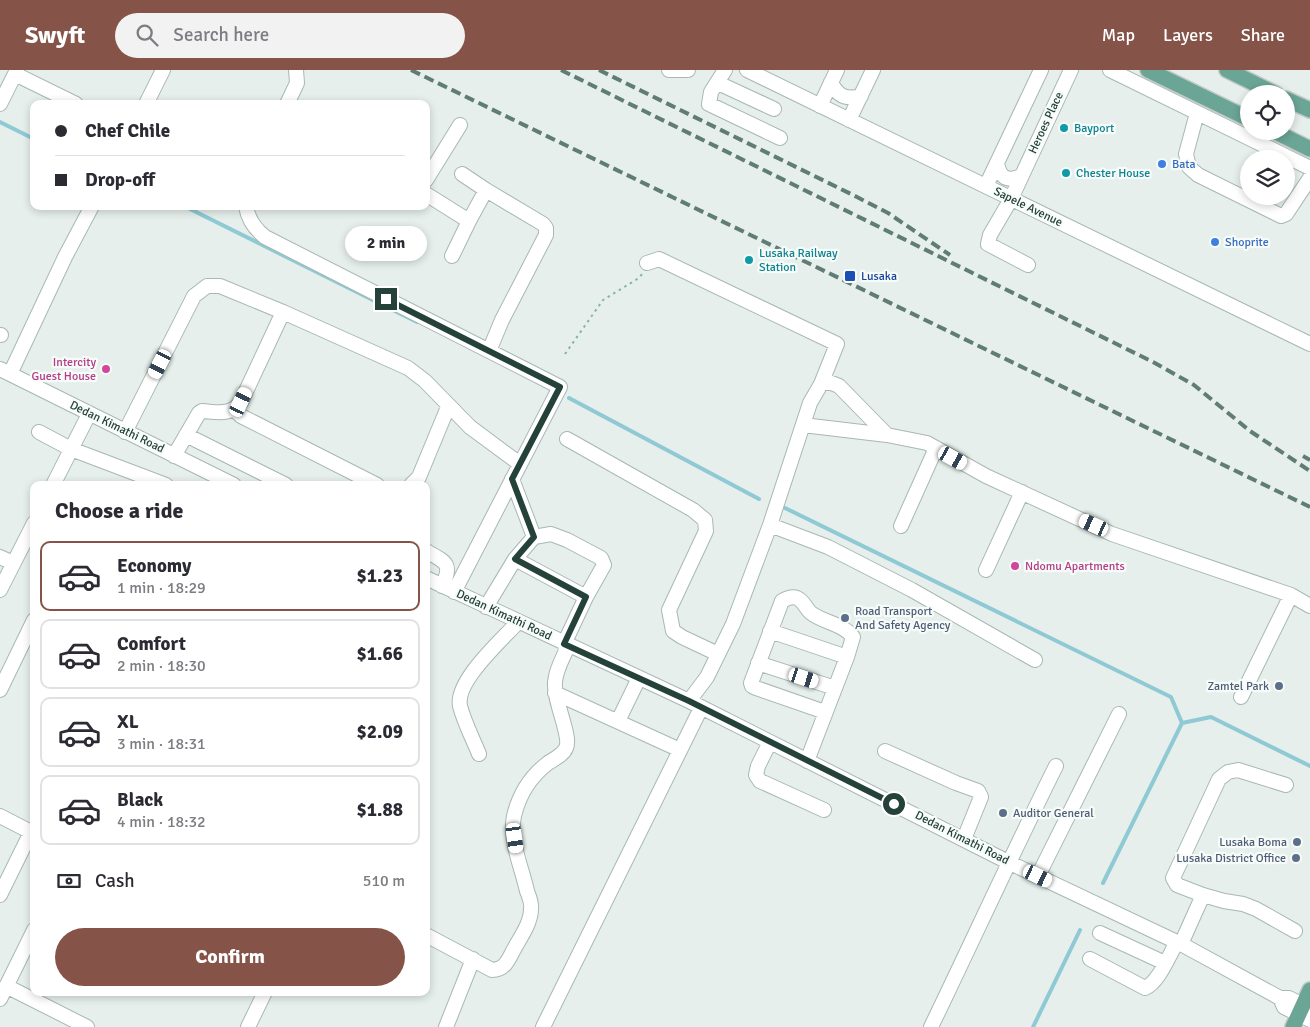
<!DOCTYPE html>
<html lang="en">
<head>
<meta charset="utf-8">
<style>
  :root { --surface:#fff; --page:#f2f2f3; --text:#2b2b33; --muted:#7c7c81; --line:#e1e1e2; --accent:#855347 }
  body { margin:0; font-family:Signika,sans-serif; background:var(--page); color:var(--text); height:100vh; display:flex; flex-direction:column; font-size:19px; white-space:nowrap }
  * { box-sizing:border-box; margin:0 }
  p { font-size:16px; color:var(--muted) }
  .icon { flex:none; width:28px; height:28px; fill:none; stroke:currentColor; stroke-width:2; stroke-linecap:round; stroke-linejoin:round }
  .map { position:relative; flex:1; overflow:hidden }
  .drawer { position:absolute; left:30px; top:411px; width:400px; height:515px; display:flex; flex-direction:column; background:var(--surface); border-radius:10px; box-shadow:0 2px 8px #0003 }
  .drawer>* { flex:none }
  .banner { position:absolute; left:30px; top:30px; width:400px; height:110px; border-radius:10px; box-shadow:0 2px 8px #0003; display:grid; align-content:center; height:110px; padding:0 25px; background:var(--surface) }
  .buttons { position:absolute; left:1240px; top:15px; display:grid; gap:10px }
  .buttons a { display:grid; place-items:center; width:55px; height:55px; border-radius:50%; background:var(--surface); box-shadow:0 2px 8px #0003; font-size:25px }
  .end { position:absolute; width:22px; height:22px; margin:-11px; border:6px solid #24423a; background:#fff; box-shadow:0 0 0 2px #fff }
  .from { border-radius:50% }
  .bubble { position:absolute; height:35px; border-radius:18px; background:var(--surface); box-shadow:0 2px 8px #0003; font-size:16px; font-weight:700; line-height:35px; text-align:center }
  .car { position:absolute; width:15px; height:30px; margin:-15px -8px; border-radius:6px; box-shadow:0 0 4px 1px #0007; background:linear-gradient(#fff 24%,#345 0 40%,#fff 0 76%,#345 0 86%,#fff 0) }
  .banner b { display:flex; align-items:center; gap:18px; height:48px; font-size:19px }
  .banner b+b { border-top:1px solid var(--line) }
  .banner i { width:12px; height:12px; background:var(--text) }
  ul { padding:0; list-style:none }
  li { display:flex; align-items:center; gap:15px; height:70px; margin:0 10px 8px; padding:0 15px; border:2px solid var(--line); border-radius:10px }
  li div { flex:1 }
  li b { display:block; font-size:19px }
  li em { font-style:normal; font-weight:700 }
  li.active { border-color:var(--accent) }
  li>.icon { width:45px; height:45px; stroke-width:1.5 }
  h2 { padding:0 25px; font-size:22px; line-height:60px }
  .pay { display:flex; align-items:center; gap:12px; height:55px; padding:0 25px; font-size:19px }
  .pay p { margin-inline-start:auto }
  .button { display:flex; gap:10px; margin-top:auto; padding:10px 25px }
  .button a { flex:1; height:58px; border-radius:30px; background:var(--accent); color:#fff; font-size:20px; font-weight:700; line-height:58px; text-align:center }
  header { display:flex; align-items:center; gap:30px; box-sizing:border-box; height:70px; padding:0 25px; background:var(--accent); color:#fff }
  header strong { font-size:24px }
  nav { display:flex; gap:28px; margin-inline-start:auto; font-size:18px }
  .search { width:350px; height:45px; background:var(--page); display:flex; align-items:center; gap:12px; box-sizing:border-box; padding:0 18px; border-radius:28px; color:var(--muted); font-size:19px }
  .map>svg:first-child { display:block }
</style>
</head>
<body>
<header>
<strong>Swyft</strong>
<div class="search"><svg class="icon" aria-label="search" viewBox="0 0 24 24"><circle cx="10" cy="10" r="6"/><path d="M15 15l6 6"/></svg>Search here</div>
<nav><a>Map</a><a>Layers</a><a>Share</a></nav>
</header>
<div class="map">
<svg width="1310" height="957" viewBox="0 0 1310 957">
  <rect width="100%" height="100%" fill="#e6efeb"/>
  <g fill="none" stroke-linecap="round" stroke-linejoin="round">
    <!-- stream -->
    <path stroke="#8ec9d4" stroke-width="4" d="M0,52L34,69
      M184,136L417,252
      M569,328L759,429
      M785,438L1171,627L1182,653L1211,647L1310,696
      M1103,813L1182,653
      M1033,957L1080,860"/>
    <!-- minor casing -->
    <g stroke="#a8b8b2" stroke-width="16">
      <path id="minor" d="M669,0H688
        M725,0L711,22L709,34L780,68
        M747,0L1310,274
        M1110,0L1310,98
        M15,4L76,34
        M831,12C837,26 846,30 861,26
        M718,13L774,39
        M0,34L17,0
        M146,34L163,0
        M287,34L297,13L296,0
        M820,36L837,0
        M1197,43L1186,84L1189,97L1198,105L1281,146L1286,144L1310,108
        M849,50L873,0
        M997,93C1000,108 1007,112 1021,106
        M462,104L486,120
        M426,110L460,55
        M986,116L1041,0
        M426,124L469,151L486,120L543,154L546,158V165L502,250L489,281
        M246,136C248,150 255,159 265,167L560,317L454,522
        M452,186L469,151
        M647,193L659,189L837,274L821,314
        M1028,195L988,174L990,165L1011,129L1071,0
        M0,265H1
        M0,299L234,415
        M10,304L65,187L92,136
        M235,340L241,346L377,415
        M803,355L887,365L927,373L986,406L1112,464L1291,525L1310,536
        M39,362L71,379L166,415
        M125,362L194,226L207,216H220L283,242L408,298L425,311L470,357L520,394
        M186,365L286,415
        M567,369L693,440L705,450L706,461L669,540L673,561L682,567L718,584
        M174,386L199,343L202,341C218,342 230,346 241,332L283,242
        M512,409L534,467
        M53,415L89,344
        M411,415L419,407L448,337
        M770,455L828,477L912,520L1035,590
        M901,456L936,378
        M426,481C446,492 453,494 442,516
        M0,487L13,493
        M515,489L586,527
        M986,500L1022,422
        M426,508L689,631L1008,792L1181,874L1280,928H1289L1310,939
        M0,520L34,453
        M486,537L515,489L534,467L551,464L567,470L601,488L604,495L586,527L564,574
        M770,561L847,587
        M758,593L835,618
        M0,620L34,550
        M555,623L680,680
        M1241,627L1291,525
        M689,631L707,607L733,554L770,455L810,333L821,314L829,312L839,316L887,365
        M618,651L639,608
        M770,672L758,696L756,705L760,711L824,740
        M885,681L956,713L978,721L981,727L964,769
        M479,684C473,669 464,652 460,636C455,611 502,570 518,552
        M807,691L847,587L853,567C842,553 824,553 811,543C806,539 804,531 797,528C792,526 787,528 782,531L751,613L752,616L756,618L825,642
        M1286,715L1238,700L1228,702L1219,709L1173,808L1177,815L1203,825L1224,831L1243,834L1256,839L1295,861
        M0,746L31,762L0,825
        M1038,806L1119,644
        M1100,863L1165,893
        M426,865L492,900C504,900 508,891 513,881C519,869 531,854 531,839C532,834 529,826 527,821C522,798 509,770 514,746C519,725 531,706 548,693C554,689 563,685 566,678C572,667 553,630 555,612C556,599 563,588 568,576
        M1181,874L1203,825
        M1090,889L1145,918C1159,912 1169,885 1177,872
        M6,916L87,957
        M1280,928L1284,937L1310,950
        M0,929L34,860
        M248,957L265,922
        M446,957L473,889
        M543,957L701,638
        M931,957C973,870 1013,782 1056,696"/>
    </g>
    <!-- major casing -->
    <g stroke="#c2cac8" stroke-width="18">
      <path id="major" d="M1148,0L1249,49
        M1227,0L1276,24
        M1286,29L1310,40
        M1274,61L1310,79
        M1293,957L1310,920"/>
    </g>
    <!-- path -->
    <path stroke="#86b3a5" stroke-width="2" stroke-dasharray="2.5 4" stroke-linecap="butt" d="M565,284L603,230L639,208L642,204"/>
    <!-- minor -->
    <use href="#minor" stroke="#fff" stroke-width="14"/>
    <!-- major -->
    <use href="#major" stroke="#6aa596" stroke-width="15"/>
    <!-- rail -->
    <path stroke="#5f7d75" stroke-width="4" stroke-dasharray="10 5" stroke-linecap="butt" d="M411,0L1310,437
      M561,0L1153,292L1194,315L1250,361L1310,401
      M599,0L857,127L888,143L950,185
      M1303,386L1310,390"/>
  </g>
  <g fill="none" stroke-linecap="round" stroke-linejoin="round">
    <!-- route -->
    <path stroke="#24423a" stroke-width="6" d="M386,229L560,317L512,409L534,467L515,489L586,527L564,574L689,631L894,734"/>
  </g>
  <!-- markers -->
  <g fill="#0f9aa8" stroke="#f7fbf9" stroke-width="2">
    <circle cx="1064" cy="58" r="5"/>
    <circle cx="1066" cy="103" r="5"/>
    <circle cx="749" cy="190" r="5"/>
  </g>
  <g fill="#3f7fe0" stroke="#f7fbf9" stroke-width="2">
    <circle cx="1162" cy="94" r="5"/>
    <circle cx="1215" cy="172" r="5"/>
  </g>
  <rect fill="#1a4fb4" stroke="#f7fbf9" stroke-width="2" x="844" y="200" width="12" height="12" rx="2.5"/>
  <g fill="#d1479c" stroke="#f7fbf9" stroke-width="2">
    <circle cx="106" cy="299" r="5"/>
    <circle cx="1015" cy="496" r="5"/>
  </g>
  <g fill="#5c6f8a" stroke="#f7fbf9" stroke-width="2">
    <circle cx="845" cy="548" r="5"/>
    <circle cx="1279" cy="616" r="5"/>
    <circle cx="1003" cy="743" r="5"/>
    <circle cx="1297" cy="772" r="5"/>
    <circle cx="1296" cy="788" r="5"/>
  </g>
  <g text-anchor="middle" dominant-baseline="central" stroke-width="4.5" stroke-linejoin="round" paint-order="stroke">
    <!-- street labels -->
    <g font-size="12" fill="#24423a" stroke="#f7fbf9">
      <text transform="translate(1046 53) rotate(-65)">Heroes Place</text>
      <text transform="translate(1028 137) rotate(26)">Sapele Avenue</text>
      <text transform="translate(117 357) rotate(26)">Dedan Kimathi Road</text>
      <text transform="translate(504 545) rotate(25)">Dedan Kimathi Road</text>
      <text transform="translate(962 768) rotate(27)">Dedan Kimathi Road</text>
    </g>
    <!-- culture labels -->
    <g font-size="12" fill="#0d838f" stroke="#f7fbf9" text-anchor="start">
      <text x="1074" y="58">Bayport</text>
      <text x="1076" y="103">Chester House</text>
      <text x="759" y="183">Lusaka Railway<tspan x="759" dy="14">Station</tspan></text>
    </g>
    <!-- shop labels -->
    <g font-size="12" fill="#366cbe" stroke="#f7fbf9" text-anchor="start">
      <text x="1172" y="94">Bata</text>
      <text x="1225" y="172">Shoprite</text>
    </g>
    <!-- transit labels -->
    <g font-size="12" fill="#164399" stroke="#f7fbf9" text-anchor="start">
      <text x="861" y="206">Lusaka</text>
    </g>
    <!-- hotel labels -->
    <g font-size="12" fill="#b23c85" stroke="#f7fbf9" text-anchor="end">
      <text x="96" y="292">Intercity<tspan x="96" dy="14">Guest House</tspan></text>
      <text x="1025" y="496" text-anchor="start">Ndomu Apartments</text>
    </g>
    <!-- service labels -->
    <g font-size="12" fill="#4e5e75" stroke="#f7fbf9" text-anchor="end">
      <text x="855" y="541" text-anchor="start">Road Transport<tspan x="855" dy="14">And Safety Agency</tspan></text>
      <text x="1269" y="616">Zamtel Park</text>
      <text x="1013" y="743" text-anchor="start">Auditor General</text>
      <text x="1287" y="772">Lusaka Boma</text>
      <text x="1286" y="788">Lusaka District Office</text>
    </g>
  </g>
</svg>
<div class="buttons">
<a><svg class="icon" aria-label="locate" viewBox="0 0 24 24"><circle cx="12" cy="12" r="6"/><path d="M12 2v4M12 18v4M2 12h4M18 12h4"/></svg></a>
<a><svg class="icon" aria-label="layers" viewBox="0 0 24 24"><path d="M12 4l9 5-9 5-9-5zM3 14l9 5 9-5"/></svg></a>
</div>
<i class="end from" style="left:894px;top:734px"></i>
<i class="end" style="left:386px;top:229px"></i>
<div class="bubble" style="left:345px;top:156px;width:82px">2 min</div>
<i class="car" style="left:160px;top:294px;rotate:207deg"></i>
<i class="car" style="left:241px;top:332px;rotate:25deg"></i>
<i class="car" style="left:953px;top:388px;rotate:119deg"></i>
<i class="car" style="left:1094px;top:455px;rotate:294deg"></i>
<i class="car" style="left:804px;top:608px;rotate:108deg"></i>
<i class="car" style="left:515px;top:768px;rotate:172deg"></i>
<i class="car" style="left:1038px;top:806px;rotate:116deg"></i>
<div class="banner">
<b><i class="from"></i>Chef Chile</b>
<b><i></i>Drop-off</b>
</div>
<section class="drawer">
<h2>Choose a ride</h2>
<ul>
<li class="active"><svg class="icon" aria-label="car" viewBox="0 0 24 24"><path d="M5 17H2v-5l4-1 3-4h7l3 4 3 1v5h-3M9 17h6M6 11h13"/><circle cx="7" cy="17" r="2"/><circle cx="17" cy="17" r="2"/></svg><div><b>Economy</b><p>1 min · 18:29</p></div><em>$1.23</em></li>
<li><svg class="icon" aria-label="car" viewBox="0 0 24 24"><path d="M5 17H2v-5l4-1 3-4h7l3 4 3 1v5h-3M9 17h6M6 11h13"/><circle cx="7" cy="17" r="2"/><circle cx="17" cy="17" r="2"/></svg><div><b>Comfort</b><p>2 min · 18:30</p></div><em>$1.66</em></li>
<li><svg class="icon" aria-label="car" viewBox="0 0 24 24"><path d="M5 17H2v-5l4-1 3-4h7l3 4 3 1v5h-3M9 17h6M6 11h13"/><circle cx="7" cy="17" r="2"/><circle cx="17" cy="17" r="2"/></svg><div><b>XL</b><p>3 min · 18:31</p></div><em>$2.09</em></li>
<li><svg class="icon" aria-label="car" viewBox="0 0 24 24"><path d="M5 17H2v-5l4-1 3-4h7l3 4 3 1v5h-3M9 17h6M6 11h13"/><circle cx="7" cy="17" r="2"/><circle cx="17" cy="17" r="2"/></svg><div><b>Black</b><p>4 min · 18:32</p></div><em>$1.88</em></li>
</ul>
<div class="pay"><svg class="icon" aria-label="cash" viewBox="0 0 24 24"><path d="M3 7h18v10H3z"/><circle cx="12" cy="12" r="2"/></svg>Cash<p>510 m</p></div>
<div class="button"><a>Confirm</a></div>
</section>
</div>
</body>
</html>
